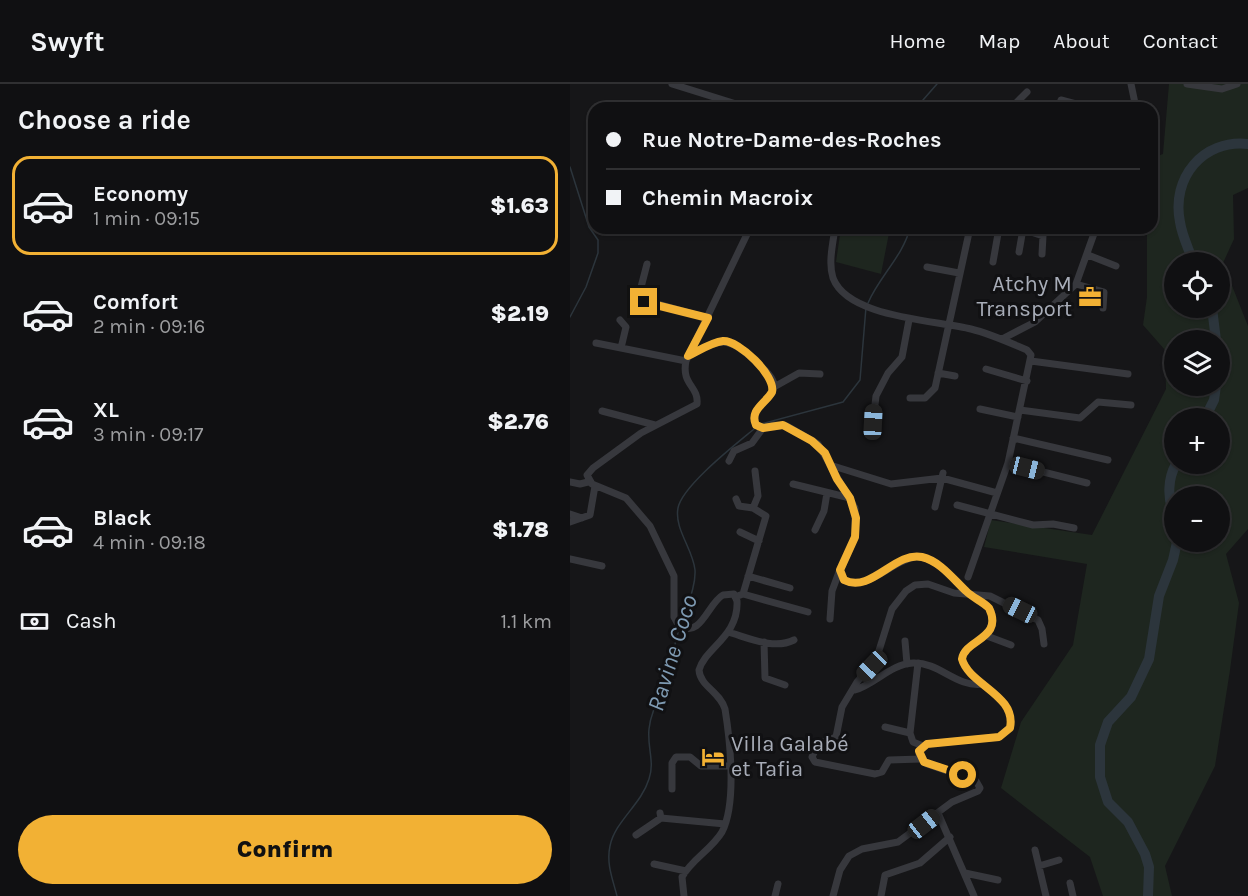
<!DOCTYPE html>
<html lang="en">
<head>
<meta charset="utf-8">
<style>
  :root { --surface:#101012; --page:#1e1e20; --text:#f1f3f6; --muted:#9c9d9f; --line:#303032; --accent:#f2b134 }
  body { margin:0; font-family:Karla,sans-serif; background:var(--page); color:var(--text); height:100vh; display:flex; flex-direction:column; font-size:22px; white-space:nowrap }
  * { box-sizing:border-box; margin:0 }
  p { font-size:20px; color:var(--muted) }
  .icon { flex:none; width:33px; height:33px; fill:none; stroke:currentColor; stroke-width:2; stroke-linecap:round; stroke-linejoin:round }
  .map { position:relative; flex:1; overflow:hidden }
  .drawer { display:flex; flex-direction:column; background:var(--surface); width:570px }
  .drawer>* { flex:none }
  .top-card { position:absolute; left:18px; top:18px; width:570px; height:132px; border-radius:18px; box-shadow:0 2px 4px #0004,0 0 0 2px var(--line); display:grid; align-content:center; height:132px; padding:0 18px; background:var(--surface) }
  .fabs { position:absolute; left:594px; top:168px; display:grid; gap:12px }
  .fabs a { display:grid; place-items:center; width:66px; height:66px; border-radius:50%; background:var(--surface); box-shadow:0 2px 4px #0004,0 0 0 2px var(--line); font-size:30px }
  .end { position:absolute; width:27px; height:27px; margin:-14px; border:8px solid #f2b134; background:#111; box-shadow:0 0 0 3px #111 }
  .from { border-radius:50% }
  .car { position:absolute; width:18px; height:36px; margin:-18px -9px; border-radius:8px; box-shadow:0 0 4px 2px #0007; background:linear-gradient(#222 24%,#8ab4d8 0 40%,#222 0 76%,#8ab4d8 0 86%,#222 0) }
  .top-card b { display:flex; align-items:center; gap:21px; height:57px; font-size:22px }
  .top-card b+b { border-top:2px solid var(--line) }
  .top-card i { width:15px; height:15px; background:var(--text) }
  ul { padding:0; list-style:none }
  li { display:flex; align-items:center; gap:18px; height:99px; margin:0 12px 9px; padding:0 6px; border:3px solid transparent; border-radius:18px }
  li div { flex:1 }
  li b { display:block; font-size:22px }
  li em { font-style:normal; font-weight:800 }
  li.current { border-color:var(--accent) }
  li>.icon { width:54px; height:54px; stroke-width:1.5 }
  h2 { padding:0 18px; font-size:27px; line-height:72px }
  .pay { display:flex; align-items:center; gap:15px; height:66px; padding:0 18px; font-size:22px }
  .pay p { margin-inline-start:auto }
  .button { display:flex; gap:12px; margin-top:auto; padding:12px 18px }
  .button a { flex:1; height:69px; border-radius:36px; background:var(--accent); color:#111; font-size:24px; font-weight:800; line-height:69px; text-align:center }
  header { display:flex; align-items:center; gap:36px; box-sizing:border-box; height:84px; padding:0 30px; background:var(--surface); border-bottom:2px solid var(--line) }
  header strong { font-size:28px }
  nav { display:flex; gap:33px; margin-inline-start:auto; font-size:21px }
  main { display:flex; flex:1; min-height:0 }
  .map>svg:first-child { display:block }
</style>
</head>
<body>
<header>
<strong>Swyft</strong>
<nav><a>Home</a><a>Map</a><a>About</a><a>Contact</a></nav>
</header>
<main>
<section class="drawer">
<h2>Choose a ride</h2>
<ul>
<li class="current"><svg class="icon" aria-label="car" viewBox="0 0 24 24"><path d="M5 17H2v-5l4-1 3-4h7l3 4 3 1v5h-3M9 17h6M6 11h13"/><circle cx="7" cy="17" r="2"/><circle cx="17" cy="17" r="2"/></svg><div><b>Economy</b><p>1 min · 09:15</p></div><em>$1.63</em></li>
<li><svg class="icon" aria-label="car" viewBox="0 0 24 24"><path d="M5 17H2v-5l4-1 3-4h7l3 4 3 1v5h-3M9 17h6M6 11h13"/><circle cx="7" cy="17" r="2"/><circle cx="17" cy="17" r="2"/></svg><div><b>Comfort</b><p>2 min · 09:16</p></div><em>$2.19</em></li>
<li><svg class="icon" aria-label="car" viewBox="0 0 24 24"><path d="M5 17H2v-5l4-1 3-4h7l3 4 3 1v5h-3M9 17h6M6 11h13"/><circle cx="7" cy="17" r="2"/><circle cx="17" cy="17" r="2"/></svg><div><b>XL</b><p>3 min · 09:17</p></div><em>$2.76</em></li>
<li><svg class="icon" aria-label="car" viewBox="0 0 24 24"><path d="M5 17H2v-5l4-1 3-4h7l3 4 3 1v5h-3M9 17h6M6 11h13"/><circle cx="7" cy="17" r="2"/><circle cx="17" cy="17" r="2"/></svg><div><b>Black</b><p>4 min · 09:18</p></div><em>$1.78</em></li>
</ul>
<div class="pay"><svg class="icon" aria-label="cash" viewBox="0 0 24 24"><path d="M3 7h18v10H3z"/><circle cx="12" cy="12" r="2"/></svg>Cash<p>1.1 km</p></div>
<div class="button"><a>Confirm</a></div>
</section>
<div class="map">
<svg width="678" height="812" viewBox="0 0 678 812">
  <rect width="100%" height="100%" fill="#161618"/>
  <!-- green -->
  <path fill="#1e261f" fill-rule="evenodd" d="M599,0H678V104L663,111L664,155L653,179L678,242V445L656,470L669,519L660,586L645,682L595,782L602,812H533L520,773L431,704L451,638L503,561L517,480L414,463L421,436L522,451L596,305L595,266L573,241L577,213V144H582V74L593,70ZM604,178H650V224H604ZM604,256H650V302H604ZM604,334H650V380H604ZM604,412H650V458H604Z
    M271,144H320L311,190L266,178Z"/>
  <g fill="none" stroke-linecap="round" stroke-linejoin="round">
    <!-- stream -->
    <path stroke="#2c353c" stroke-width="1.5" d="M346,24L367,0
      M0,83L19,143L28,156V169L16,203L0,233
      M298,219C309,193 333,172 340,144
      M191,340L273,318L290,296L296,223
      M111,540C116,523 126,504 125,486C123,465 104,445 108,424C112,402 166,360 184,345
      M47,812C43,796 36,780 40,762C45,737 71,721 79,695C85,678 77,663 79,645C81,625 93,608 100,589C104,574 103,558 110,544"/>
    <!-- river -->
    <path stroke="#2c353c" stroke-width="10" d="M623,178C619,165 612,152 610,138C601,94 633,55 678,60
      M642,224L646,256
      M635,334L644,316L646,302
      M604,429C597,414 598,394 606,380
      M578,812L579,783L575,770L558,738L538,718L530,693V661L538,638L561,613L579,575L589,512L603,476L607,458"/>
    <!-- minor -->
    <path stroke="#37383d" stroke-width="7" d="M102,0L179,24
      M561,0L566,24
      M617,0L652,5L667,0
      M491,16L521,24
      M441,24L457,8
      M265,144C263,159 258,179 263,194C278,234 366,236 401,245C421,250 438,258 457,266L461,271L438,379L398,493
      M449,144L473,152L472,170
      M449,168L453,145
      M518,171L546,182
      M423,178L429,144
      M77,180L70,207V215L138,234
      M357,183L389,189
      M506,200L534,208L533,224
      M50,236L56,243L51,264
      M432,255L465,238L506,200L526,144
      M26,259L116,277
      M119,272C149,254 159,252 184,276C190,282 200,289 203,297C209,316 176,322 186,341L193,344
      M461,277L558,290
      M416,285L457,297
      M368,289L385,292
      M204,303L229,289L250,290
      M340,314H355L365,304L400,144
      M410,325L448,333
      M450,326L510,334L528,318L561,321
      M32,327L85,341
      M303,338L306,312L318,289L332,273L339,236
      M443,354L538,376
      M159,377L164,367L182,359L193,344L204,341L217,342L248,360L285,424V453L270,487L274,496C297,509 323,475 346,473C366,471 384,497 397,508C406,516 422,519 422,533C423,559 394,557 392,575C399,601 447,612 440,643L429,653L357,660L351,664L349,670L357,680L406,697L410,704L408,707L382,718L328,758L292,765L279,772L270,786L263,812
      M438,379L517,399
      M260,381L321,400L372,394L427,409
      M0,398L10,400L18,398
      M223,400L280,414
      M387,421L463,441L483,440L504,444
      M365,423L373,389
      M183,424L188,412L185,387
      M0,430L12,434
      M0,438L20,431L25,402
      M245,446L254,427L257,409
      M170,448L189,457
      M0,475L32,482
      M178,492L220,504
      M173,510L238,528
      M165,513L173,510L196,432L183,424L169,422L166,415
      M260,535L262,507L269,488
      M158,548C179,554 204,566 224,556
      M417,552L441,561
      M335,557L337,580
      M194,558L195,594L215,601
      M285,606C305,600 321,580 343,579C370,578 386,604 413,600
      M315,643L340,649L343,658L353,662
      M340,649L348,579
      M351,675L319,676L312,688L305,690L245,678L242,673L248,660L266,653L272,623L287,598L306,576L322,525L336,507L345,501L358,500L384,509L420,512L468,536L472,545L474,560
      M102,705V679L106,673H120L131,682H159
      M90,729L91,734L155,740
      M368,729L404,812
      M66,751L91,734
      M465,766L476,812
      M84,780L116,787
      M469,782L489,776
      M395,789L428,796
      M500,799L503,812
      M114,812L112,793C122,775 142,765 152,748C167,719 160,656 155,625C150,608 130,602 129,586C135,564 169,552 167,517L164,510L153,511C138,519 131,555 109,542L104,533V492L80,442L56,414L22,400L17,391L23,384L71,349L127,320C129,302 111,301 116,277L180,144
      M205,812L208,800
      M311,812L315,791L350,779L380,753"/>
  </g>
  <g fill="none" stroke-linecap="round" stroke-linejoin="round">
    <!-- route -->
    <path stroke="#f2b134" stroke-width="8" d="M74,218L138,234L118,272C128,267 142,258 153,257C169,256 206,292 202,308C196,319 179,326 186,341L193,344L213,341L242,357L255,369L267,395L280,414L286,434L285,453L270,486L274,496C301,510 325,467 352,473C370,477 384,496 396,507C403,514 412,517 419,524C434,555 395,555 392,575C399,601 447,611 440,644L429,653L357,660L349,667L354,678L393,691"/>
  </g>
  <!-- icons -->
  <defs>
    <g id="office-bare" transform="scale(1.8)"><path d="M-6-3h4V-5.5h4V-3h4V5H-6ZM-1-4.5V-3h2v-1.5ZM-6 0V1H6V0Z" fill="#f2b134" stroke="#111113" stroke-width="2.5" paint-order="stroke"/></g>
    <g id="hotel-bare" transform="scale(1.8)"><path d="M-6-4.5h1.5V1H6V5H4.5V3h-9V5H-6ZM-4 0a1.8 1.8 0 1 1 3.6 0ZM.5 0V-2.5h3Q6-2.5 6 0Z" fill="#f2b134" stroke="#111113" stroke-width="2.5" paint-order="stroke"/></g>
  </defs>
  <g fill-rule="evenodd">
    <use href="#office-bare" x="520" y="213"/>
    <use href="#hotel-bare" x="143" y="673"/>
  </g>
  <g text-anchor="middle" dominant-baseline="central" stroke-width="6" stroke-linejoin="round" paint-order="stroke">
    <!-- poi labels -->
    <g font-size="22" fill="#a8adb8" stroke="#111113" text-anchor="end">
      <text x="502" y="200">Atchy M<tspan x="502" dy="25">Transport</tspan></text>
      <text x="161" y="660" text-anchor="start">Villa Galabé<tspan x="161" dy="25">et Tafia</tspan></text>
    </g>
    <!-- water labels -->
    <g font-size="24" font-style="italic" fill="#7f9bb3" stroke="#111113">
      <text transform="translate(102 569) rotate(-73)">Ravine Coco</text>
    </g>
  </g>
</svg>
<div class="fabs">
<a><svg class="icon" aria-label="locate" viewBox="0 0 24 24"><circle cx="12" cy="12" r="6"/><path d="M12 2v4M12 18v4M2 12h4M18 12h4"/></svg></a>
<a><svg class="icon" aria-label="layers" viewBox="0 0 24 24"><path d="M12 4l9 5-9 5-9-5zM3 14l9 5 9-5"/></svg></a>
<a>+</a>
<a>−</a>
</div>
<i class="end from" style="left:393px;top:691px"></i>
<i class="end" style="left:74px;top:218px"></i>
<i class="car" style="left:303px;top:338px;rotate:3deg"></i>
<i class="car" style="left:457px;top:384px;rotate:104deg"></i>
<i class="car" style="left:450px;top:526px;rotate:296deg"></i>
<i class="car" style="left:302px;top:582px;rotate:224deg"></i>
<i class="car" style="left:354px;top:740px;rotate:52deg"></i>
<div class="top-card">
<b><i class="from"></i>Rue Notre-Dame-des-Roches</b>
<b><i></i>Chemin Macroix</b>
</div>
</div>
</main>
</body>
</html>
